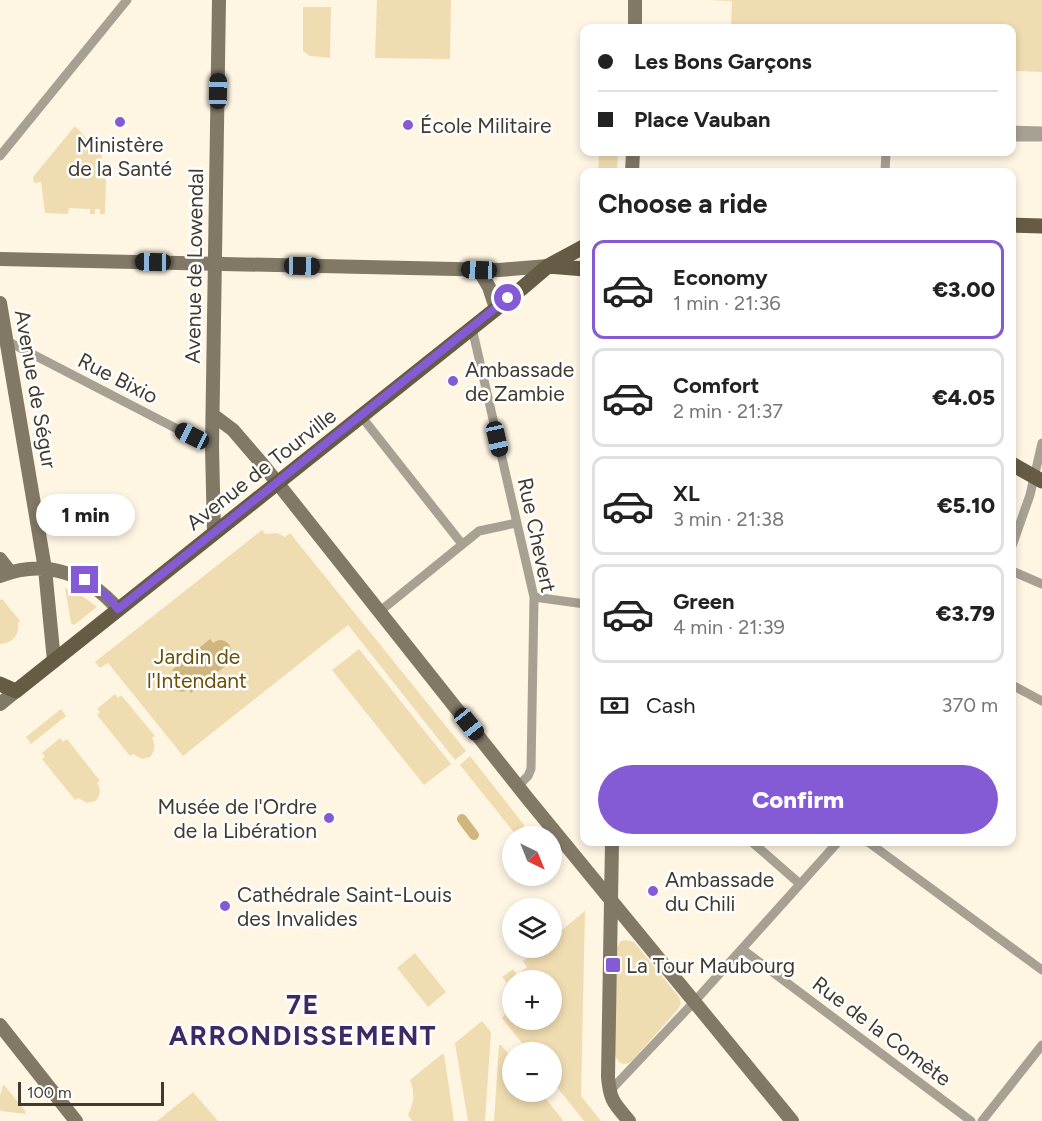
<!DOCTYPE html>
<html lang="en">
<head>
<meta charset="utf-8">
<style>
  :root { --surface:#fff; --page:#f6f6f6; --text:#222; --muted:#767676; --line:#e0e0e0; --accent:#845bd5 }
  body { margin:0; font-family:Figtree,sans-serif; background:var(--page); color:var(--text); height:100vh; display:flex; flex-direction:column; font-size:22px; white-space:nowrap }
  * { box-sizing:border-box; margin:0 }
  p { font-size:20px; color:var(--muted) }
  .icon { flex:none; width:33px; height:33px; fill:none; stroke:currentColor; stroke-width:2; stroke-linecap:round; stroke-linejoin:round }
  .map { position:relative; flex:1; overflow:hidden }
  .sheet { position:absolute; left:580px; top:168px; width:436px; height:678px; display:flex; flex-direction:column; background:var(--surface); border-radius:12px; box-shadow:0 3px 9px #0003 }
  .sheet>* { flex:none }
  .banner { position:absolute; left:580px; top:24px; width:436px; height:132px; border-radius:12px; box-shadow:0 3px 9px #0003; display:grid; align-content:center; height:132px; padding:0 18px; background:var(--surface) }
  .needle { width:39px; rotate:137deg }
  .fabs { position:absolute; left:502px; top:826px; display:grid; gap:12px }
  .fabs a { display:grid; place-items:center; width:60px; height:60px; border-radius:50%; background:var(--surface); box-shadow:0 3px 9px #0003; font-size:30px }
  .scale { position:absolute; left:18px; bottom:15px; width:146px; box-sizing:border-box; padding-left:6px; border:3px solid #413b2f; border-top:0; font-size:16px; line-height:21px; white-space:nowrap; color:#413b2f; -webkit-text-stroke:4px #fff; paint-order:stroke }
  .end { position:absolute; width:27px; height:27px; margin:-14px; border:8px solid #845bd5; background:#fff; box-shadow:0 0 0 3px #fff }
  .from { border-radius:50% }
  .bubble { position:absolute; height:42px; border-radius:21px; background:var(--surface); box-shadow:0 3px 9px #0003; font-size:20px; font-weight:800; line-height:42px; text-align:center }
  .car { position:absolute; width:18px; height:36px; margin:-18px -9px; border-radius:8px; box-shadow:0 0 4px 2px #0007; background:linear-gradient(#222 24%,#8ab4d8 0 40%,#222 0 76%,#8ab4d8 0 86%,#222 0) }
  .banner b { display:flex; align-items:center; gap:21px; height:57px; font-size:22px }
  .banner b+b { border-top:2px solid var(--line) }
  .banner i { width:15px; height:15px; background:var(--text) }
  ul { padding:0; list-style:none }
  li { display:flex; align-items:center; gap:18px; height:99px; margin:0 12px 9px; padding:0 6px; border:3px solid var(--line); border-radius:12px }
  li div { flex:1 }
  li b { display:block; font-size:22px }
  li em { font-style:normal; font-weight:800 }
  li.selected { border-color:var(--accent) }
  li>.icon { width:54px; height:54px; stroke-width:1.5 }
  h2 { padding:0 18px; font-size:27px; line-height:72px }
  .pay { display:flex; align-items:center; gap:15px; height:66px; padding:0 18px; font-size:22px }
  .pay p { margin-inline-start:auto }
  .cta { display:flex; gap:12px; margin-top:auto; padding:12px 18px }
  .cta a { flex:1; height:69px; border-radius:36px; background:var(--accent); color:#fff; font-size:24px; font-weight:800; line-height:69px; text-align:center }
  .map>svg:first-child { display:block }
</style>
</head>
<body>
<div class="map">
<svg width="1042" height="1121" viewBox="0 0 1042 1121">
  <rect width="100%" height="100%" fill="#fef5e3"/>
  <!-- green -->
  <path fill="#f0dcb1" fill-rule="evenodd" d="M377,0H451L450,59L375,58Z
    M709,0H1042V72L1013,71L1012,28H731L732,1Z
    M303,7H331L330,58L310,56L303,51Z
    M75,126L102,155L101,173L106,178L105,214H100V209H95V214H90V209L69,208L68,214L45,213L41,182L34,183L33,177Z
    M599,152H618L617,172H598Z
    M262,530L265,534L277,533L285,537L290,533L466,751L455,760L348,625L183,756L108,663L100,668L95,662Z
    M65,588L82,596L97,607L74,625L71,623Z
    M0,599L3,600L20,621L18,623C20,635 12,644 0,644Z
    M359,649L451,764L424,785L332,670Z
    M115,694L118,698L121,695L155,736L152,738C156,745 155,751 150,757L142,759L133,754L130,756L97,715L100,712L97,709Z
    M61,709L66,716L31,744L26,737Z
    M60,738L63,742L67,739L100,781L97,783C101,789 101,796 95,801L87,803L78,798L75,800L42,759L45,757L42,753Z
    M470,756L524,825L522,832L523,834L520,836L518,834L516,835L460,765Z
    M585,911L581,1096L601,1121H584L552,1081V1053H530L502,1018L506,1014L505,1012C512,1003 512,994 505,985L507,983L502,977L513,969L517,975L527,967L523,961L539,948H552V938ZM513,981H552V1020H513Z
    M626,940L634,942L679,997L681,1003L679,1008L632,1061C624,1067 617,1063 615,1054L617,947L621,941Z
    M415,953L446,992L428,1007L397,968Z
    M482,1021L491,1032L485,1121H468L455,1043Z
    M499,1045H501L513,1059V1092H540L563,1120L562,1121H494Z
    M442,1054H444L454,1121H412L408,1115C414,1103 415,1092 410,1080Z
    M3,1085L5,1086L26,1112L25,1114L1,1111L0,1109V1096Z
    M193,1092L218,1121H157Z"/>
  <!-- water -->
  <path fill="#d0b67d" d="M210,639L213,643C219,639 223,639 229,644C232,650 231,654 226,660L229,663L191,693L189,690C174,696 166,685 175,673L172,670Z"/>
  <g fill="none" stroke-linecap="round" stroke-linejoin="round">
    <!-- canal -->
    <path stroke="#d0b67d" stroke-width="10" d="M462,819L474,835"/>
    <!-- street -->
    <path stroke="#a7a194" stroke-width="9" d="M1012,130L1042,131
      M1012,137H1042
      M0,156L127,0
      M885,172L886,152
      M472,328L534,597L531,769L528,776L518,786
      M7,341L212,447
      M361,416L462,544
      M1012,546L1030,495L1042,443
      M1012,571L1042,584
      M534,597L585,604
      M379,612L479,531L516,523
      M1012,685L1042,701
      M752,842L800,884
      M868,842L1042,970
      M742,949L971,1121
      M609,1092L694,1002L838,842
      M982,1121L1042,1045"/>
    <!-- secondary -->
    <path stroke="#817866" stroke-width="14" d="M635,28V0
      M632,172L633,152
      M0,259L499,270L548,266
      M479,270L489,287L496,308
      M0,303L45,569L54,661
      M213,415L233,430L264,466L528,799L792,1121
      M214,533L212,447L219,0
      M0,559L10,572
      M0,576C46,558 87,574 118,609
      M0,704L16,691
      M612,842L608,1077C610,1101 614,1103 629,1121
      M0,1025L76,1121"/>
    <!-- primary -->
    <path stroke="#665c46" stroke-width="15" d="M1012,225L1042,226
      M548,266L585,269
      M1012,464L1042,481
      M0,684L16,691L521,289L548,266L585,246"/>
  </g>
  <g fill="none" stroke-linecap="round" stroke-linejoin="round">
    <!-- route -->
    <path stroke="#845bd5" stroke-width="8" d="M85,580L108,597L118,609L508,298"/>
  </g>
  <!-- markers -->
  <g fill="#845bd5" stroke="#fff" stroke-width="2">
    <circle cx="120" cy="122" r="6"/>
    <circle cx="408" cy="125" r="6"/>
    <circle cx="453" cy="381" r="6"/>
    <circle cx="329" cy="818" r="6"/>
    <circle cx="653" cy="891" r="6"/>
    <circle cx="225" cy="906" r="6"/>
    <rect x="605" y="957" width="16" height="16" rx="3"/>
  </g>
  <g text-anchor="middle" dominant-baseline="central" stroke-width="5" stroke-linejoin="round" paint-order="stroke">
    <!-- poi labels -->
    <g font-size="21" fill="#413b2f" stroke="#fff" text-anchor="start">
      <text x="420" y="125">École Militaire</text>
      <text x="120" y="144" text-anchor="middle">Ministère<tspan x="120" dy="24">de la Santé</tspan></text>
      <text x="465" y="369">Ambassade<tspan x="465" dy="24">de Zambie</tspan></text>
      <text x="317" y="806" text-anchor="end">Musée de l'Ordre<tspan x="317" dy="24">de la Libération</tspan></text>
      <text x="665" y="879">Ambassade<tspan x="665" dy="24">du Chili</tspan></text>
      <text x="237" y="894">Cathédrale Saint-Louis<tspan x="237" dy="24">des Invalides</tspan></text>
      <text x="626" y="965">La Tour Maubourg</text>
    </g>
    <!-- street labels -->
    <g font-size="21" fill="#413b2f" stroke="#fff">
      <text transform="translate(194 266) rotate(-89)">Avenue de Lowendal</text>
      <text transform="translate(118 378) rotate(27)">Rue Bixio</text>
      <text transform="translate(36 389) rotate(80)">Avenue de Ségur</text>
      <text transform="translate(261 469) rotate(-38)">Avenue de Tourville</text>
      <text transform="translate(537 535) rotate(78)">Rue Chevert</text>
      <text transform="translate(882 1031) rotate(37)">Rue de la Comète</text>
    </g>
    <!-- park labels -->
    <g font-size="21" fill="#6a5008" stroke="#fff">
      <text x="197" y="656">Jardin de<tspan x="197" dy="24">l'Intendant</tspan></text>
    </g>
    <!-- district labels -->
    <g font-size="27" font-weight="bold" letter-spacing="1.5" fill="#3d2a65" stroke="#fff">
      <text x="303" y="1004">7E<tspan x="303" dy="31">ARRONDISSEMENT</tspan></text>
    </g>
  </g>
</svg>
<div class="fabs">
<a><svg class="needle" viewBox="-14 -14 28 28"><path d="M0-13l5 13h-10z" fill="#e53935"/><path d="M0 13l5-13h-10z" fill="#767676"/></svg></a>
<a><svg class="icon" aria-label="layers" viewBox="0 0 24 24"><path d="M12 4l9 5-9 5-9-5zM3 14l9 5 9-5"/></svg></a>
<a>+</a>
<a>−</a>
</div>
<div class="scale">100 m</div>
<i class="end from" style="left:508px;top:298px"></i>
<i class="end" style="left:85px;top:580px"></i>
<div class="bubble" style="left:36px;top:494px;width:99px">1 min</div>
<i class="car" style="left:218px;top:91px;rotate:1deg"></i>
<i class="car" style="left:153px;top:262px;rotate:271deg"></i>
<i class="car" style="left:302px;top:266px;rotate:91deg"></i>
<i class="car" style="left:479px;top:270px;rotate:272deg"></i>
<i class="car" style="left:192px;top:436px;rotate:297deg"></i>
<i class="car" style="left:497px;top:439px;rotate:167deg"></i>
<i class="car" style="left:469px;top:724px;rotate:141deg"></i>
<div class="banner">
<b><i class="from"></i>Les Bons Garçons</b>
<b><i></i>Place Vauban</b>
</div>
<section class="sheet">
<h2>Choose a ride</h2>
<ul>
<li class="selected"><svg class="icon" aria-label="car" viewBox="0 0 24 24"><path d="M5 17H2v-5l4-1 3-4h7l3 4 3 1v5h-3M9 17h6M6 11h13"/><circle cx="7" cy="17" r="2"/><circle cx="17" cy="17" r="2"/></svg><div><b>Economy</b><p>1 min · 21:36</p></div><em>€3.00</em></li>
<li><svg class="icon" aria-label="car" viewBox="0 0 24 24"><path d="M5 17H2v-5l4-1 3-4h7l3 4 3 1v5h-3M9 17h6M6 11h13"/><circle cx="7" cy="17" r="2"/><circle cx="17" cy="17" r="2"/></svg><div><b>Comfort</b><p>2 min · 21:37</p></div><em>€4.05</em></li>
<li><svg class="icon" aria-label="car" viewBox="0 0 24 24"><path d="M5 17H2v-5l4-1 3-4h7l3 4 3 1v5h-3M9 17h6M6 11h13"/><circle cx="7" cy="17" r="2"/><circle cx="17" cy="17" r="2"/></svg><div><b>XL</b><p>3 min · 21:38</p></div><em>€5.10</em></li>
<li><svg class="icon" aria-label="car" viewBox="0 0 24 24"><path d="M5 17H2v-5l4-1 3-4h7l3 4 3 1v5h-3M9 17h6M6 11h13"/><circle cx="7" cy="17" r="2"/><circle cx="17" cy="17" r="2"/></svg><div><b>Green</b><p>4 min · 21:39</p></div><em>€3.79</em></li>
</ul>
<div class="pay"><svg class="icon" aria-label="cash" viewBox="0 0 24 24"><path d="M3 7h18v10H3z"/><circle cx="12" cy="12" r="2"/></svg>Cash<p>370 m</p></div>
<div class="cta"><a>Confirm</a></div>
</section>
</div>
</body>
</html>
